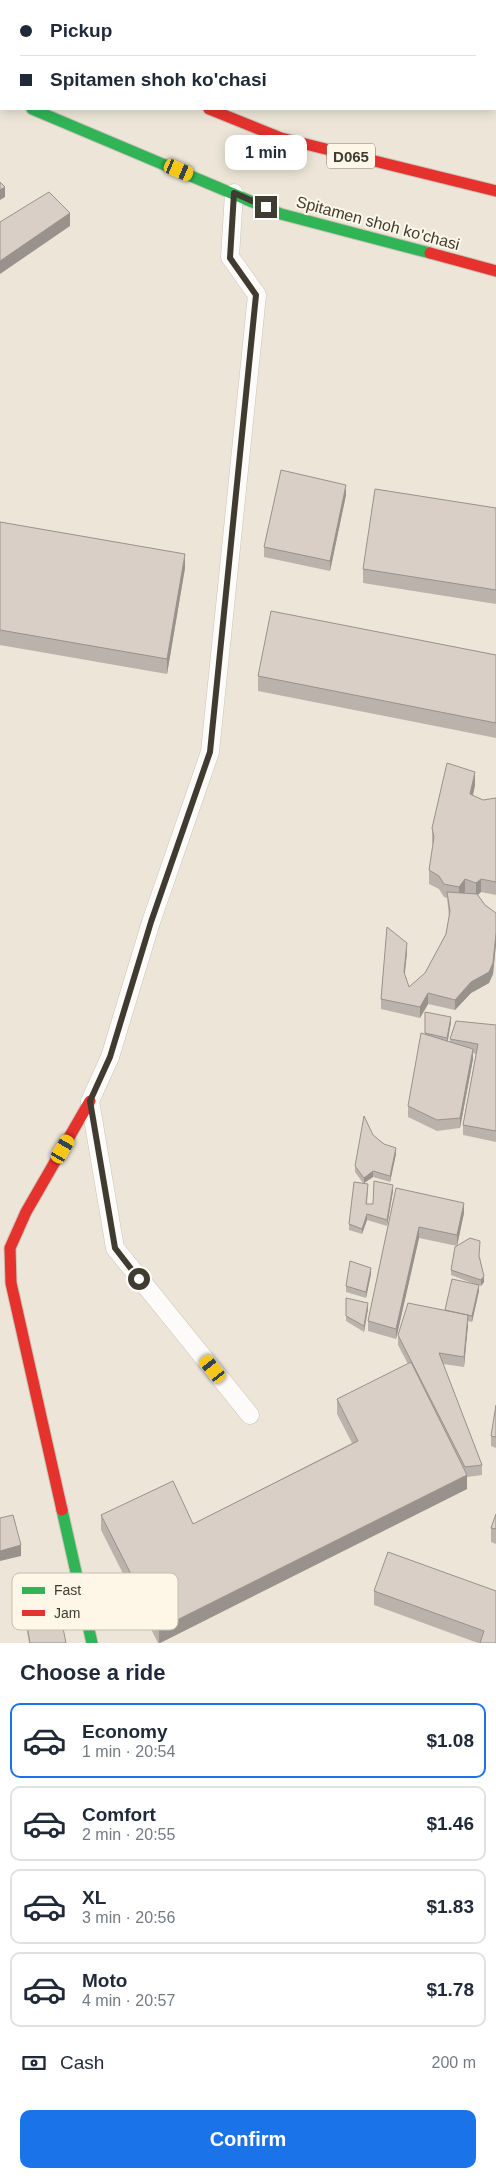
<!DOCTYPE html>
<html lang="en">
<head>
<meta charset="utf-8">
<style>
  :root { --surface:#fff; --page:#f2f2f3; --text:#1f2937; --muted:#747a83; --line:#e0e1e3; --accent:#1a73e8 }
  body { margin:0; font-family:Arial,sans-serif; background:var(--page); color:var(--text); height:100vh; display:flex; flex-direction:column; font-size:19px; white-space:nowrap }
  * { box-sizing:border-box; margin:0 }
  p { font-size:16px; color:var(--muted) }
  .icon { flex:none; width:28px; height:28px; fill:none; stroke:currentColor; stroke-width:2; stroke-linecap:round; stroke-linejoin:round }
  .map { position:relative; height:1643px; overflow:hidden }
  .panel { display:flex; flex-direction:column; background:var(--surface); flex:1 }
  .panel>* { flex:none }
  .top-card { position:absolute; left:0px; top:0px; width:496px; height:110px; box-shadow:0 2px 12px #0003; display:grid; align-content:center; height:110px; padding:0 20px; background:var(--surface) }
  .end { position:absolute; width:22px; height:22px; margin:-11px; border:6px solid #3f3b31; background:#fff; box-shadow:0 0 0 2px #fff }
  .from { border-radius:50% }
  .bubble { position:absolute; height:35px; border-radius:10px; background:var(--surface); box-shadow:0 2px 12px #0003; font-size:16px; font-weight:800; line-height:35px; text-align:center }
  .car { position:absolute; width:15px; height:30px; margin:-15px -8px; border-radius:6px; box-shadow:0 0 4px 1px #0007; background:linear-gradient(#f5c518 24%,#345 0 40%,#f5c518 0 76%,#345 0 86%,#f5c518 0) }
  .top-card b { display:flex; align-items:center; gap:18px; height:48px; font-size:19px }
  .top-card b+b { border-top:1px solid var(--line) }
  .top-card i { width:12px; height:12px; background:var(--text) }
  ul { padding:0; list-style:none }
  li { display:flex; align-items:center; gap:15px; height:75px; margin:0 10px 8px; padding:0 10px; border:2px solid var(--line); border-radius:10px }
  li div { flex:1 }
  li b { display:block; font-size:19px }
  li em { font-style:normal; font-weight:800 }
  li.current { border-color:var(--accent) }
  li>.icon { width:45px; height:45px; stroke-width:1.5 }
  h2 { padding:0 20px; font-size:22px; line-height:60px }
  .pay { display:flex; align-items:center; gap:12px; height:55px; padding:0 20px; font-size:19px }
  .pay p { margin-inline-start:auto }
  .primary-button { display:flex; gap:10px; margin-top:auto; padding:10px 20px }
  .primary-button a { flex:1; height:58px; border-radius:10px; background:var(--accent); color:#fff; font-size:20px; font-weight:800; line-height:58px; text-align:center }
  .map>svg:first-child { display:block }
</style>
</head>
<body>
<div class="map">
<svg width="496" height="1643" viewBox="0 0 496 1643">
  <rect width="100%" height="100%" fill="#ede6d8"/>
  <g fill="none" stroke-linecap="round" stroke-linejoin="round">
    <!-- lane casing -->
    <g stroke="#c8c3b8" stroke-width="19">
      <path id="lane" d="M234,193L230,257L257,295L210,752L151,922L110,1057L90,1101L115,1248L250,1415"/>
    </g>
    <!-- fast casing -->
    <g stroke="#c8c3b8" stroke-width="13">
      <path id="fast" d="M32,109L281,214L430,253
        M62,1510L92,1643"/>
    </g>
    <!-- jam casing -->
    <g stroke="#c8c3b8" stroke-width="13">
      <path id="jam" d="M0,21H1
        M0,94H1
        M209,109L281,138L496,191
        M430,253L496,271
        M62,1510L11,1283L10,1248L26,1212L90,1101"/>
    </g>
    <!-- lane -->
    <use href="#lane" stroke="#fcfbf9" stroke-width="18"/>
    <!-- fast -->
    <use href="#fast" stroke="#30b455" stroke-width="11"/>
    <!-- jam -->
    <use href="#jam" stroke="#e5322d" stroke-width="11"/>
  </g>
  <!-- wall -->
  <path fill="#bbb2ab" d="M413,0H439L438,1H418Z
    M495,8H496V38H495V49Z
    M346,495L330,571L264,557V547Z
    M496,508V604L363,583V569Z
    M0,522L185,568L167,674L0,645Z
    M496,655V738L258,691V676Z
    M475,785L473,796L483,800L496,798V895L481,892L478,895L485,905L496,913V944L493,974L489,983L471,993L455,1010L428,1004L420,1018L381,1009V999L407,953L404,974L409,987L425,973L446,934L449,917L447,898L444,897L439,889L429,884V870L433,845L432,841V828Z
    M425,1012L451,1022L448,1041L450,1042V1039L496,1025V1142L463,1135V1125L476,1054L473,1053V1059L460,1128L437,1131L408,1117V1106L425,1034Z
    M373,1135L384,1144L396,1154L390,1182L373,1177L364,1183L368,1190L367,1204H373L393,1191L387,1226L367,1220L362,1234L349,1230V1224L363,1183L355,1172V1166Z
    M396,1188L464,1213L457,1246L419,1238L396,1339L368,1331V1321Z
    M480,1257L484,1282L481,1286L479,1285V1291L472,1322L468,1321L464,1367L443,1364L482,1465V1475L467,1477V1489L160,1643H158L101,1530V1515L193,1524L352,1443L337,1414V1399L408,1364L398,1345V1335L445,1310L477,1285L451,1275V1270Z
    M371,1274L366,1298L346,1292V1286Z
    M346,1298L368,1309L364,1332L346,1321Z
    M496,1405V1448L491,1446V1436Z
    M496,1514V1544L491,1542V1528Z
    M374,1591H496V1643H478L374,1605Z
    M26,1620L66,1643H29L26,1626Z"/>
  <!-- shaded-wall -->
  <path fill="#99918b" d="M5,187V197L0,200V190Z
    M70,213V226L0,274V261Z
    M346,485V495L330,571V561Z
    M185,554V568L167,674V659Z
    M475,772V785L470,807V794Z
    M465,879V892L459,900V887Z
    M481,879V892L476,896V883Z
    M496,933V944L493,974L489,983L471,993L455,1010V1000L471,982Z
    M407,943V953L404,982V972Z
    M428,993V1004L420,1018V1007Z
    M451,1017V1022L447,1044V1038Z
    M473,1049V1059L460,1128V1118Z
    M396,1148V1154L390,1182V1176Z
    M373,1171V1177L364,1183V1178Z
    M393,1185V1191L387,1226V1220Z
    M464,1203V1213L457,1246V1235Z
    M367,1214V1220L362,1234V1229Z
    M419,1227V1238L396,1339V1329Z
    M371,1268V1274L366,1298V1292Z
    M484,1276V1282L481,1286V1280Z
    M479,1285V1291L472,1322V1316Z
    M368,1303V1309L364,1332V1326Z
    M468,1315V1326L464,1367V1357Z
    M467,1475V1489L160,1643H159V1629Z
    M21,1545V1556L0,1561V1551Z"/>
  <!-- building -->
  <path fill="#dacfc7" stroke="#99918b" d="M302,0H406V1H302Z
    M495,8H496V25H495Z
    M0,182L5,187L0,190Z
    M49,192L70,213L0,261V222Z
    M281,470L346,485L330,561L264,547Z
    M375,489L496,508V590L363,569Z
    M0,522L185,554L167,659L0,630Z
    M271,611L496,655V723L258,676Z
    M447,763L475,772L470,794L483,800L496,798V882L481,879L476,883L465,879L459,887L444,884L439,876L429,870L434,837L432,828Z
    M447,892L477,894L485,905L496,913V933L493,963L489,972L471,982L455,1000L428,993L420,1007L381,999L387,927L407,943L404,972L409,987L425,973L446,934L450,911Z
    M425,1012L451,1017L447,1038L425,1033Z
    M456,1021L496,1025V1131L463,1125L478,1044L450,1039Z
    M421,1033L473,1049L460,1118L437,1120L408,1106Z
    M364,1116L373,1135L384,1144L396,1148L390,1176L373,1171L364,1178L355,1166Z
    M374,1181L393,1185L387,1220L367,1214L362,1229L349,1224L354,1182L368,1184L366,1204H373Z
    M396,1188L464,1203L457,1235L419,1227L396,1329L368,1321Z
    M470,1238L480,1241L479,1256L484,1276L481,1280L451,1270L455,1247Z
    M350,1261L371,1268L366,1292L346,1286Z
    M452,1279L479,1285L472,1316L445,1310Z
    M346,1298L368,1303L364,1326L346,1316Z
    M408,1303L468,1315L464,1357L439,1353L482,1465L465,1467L398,1335Z
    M411,1362L467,1475L159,1629L101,1515L173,1481L193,1524L358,1441L337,1399Z
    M496,1405V1437L491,1436Z
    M496,1514V1529L491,1528Z
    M13,1515L21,1545L0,1551V1518Z
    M388,1552L496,1591V1643H480L484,1631L374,1591Z
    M60,1613L66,1643H30L26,1620Z"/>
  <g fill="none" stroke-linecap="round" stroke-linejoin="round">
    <!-- route -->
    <path stroke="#3f3b31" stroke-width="6" d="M139,1279L115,1248L90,1101L110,1057L151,922L210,752L256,295L230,258L234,193L266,207"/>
  </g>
  <g text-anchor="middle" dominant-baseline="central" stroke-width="4" stroke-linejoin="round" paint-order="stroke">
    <!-- shield labels -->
    <rect fill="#fef7e8" stroke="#787368" stroke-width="1" x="327" y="143.5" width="48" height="25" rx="4"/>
    <g font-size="15" font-weight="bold" fill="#3f3b31">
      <text x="351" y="156">D065</text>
    </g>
    <!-- street labels -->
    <g font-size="16" fill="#3f3b31" stroke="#fef7e8">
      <text transform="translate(378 223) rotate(15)">Spitamen shoh ko'chasi</text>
    </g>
  </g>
  <!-- legend -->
  <rect x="12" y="1573" width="166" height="57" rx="8" fill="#fef7e8" stroke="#c5bfb1" stroke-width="1"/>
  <rect x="22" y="1587" width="23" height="7" fill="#30b455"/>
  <rect x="22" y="1610" width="23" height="6" fill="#e5322d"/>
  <g font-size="14" fill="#3f3b31">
    <text x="54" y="1595">Fast</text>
    <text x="54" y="1618">Jam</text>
  </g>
</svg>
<i class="end from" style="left:139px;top:1279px"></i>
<i class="end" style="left:266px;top:207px"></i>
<div class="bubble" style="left:225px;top:135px;width:82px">1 min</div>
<i class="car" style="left:179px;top:170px;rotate:113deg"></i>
<i class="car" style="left:63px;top:1149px;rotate:30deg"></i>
<i class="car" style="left:213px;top:1369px;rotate:321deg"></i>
<div class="top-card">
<b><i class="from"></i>Pickup</b>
<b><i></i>Spitamen shoh ko'chasi</b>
</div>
</div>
<section class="panel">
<h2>Choose a ride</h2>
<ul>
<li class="current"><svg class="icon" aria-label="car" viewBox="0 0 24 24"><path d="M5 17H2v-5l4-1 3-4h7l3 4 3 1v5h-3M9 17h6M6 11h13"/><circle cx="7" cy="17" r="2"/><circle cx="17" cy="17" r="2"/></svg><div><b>Economy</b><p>1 min · 20:54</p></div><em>$1.08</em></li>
<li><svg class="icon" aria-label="car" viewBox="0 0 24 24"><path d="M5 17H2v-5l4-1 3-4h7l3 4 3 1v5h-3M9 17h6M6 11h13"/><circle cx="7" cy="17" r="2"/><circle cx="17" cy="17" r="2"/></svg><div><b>Comfort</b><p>2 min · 20:55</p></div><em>$1.46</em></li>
<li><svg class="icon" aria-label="car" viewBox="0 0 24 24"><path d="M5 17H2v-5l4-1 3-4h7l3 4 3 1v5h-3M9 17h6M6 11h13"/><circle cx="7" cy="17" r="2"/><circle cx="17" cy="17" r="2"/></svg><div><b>XL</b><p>3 min · 20:56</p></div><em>$1.83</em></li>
<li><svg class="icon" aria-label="car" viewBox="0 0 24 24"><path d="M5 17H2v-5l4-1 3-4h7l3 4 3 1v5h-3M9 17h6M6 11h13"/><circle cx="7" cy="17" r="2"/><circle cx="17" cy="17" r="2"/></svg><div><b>Moto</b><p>4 min · 20:57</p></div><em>$1.78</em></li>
</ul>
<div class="pay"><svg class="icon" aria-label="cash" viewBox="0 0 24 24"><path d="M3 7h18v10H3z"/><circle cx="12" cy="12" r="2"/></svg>Cash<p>200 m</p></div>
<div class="primary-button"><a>Confirm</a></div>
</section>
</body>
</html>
